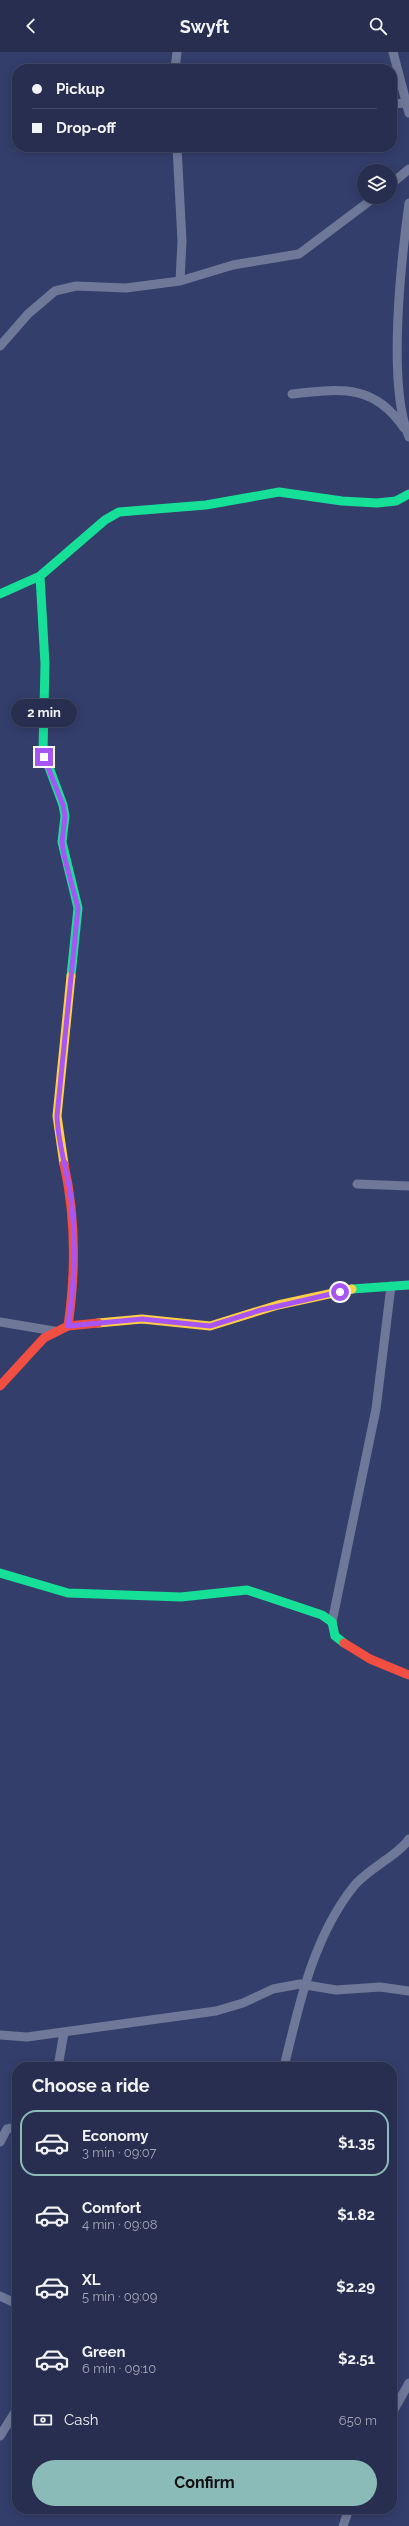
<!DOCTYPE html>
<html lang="en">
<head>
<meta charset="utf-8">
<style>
  :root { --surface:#272e50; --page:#2f3657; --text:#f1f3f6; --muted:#a4a8b7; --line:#434a67; --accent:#8bbbb9 }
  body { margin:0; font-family:Raleway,sans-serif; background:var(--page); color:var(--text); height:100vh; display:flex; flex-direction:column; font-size:15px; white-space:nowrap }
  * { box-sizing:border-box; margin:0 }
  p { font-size:13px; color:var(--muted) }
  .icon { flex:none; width:22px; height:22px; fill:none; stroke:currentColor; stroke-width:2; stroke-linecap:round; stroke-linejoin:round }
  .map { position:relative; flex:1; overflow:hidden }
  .panel { position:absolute; left:12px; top:2010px; width:385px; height:452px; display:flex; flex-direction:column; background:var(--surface); border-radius:16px; box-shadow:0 2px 10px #0003,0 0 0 1px var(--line) }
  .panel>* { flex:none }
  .guide { position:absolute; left:12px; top:12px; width:385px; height:88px; border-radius:16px; box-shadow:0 2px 10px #0003,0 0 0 1px var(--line); display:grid; align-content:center; height:88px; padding:0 20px; background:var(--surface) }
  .fabs { position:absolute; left:357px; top:112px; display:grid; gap:8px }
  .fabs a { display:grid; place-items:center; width:40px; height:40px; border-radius:50%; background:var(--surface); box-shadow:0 2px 10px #0003,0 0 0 1px var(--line); font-size:20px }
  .end { position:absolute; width:18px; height:18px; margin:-9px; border:5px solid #a855f7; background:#fff; box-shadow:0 0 0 2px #fff }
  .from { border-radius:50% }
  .bubble { position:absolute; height:28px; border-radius:14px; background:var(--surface); box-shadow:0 2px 10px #0003,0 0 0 1px var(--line); font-size:13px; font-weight:700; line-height:28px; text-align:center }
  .guide b { display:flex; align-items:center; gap:14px; height:38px; font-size:15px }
  .guide b+b { border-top:1px solid var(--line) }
  .guide i { width:10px; height:10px; background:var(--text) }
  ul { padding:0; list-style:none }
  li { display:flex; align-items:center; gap:12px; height:66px; margin:0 8px 6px; padding:0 12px; border:2px solid transparent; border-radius:16px }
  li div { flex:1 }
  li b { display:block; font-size:15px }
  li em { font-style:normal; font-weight:700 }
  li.active { border-color:var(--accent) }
  li>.icon { width:36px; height:36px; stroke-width:1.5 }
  h2 { padding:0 20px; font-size:18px; line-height:48px }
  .pay { display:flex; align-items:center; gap:10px; height:44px; padding:0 20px; font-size:15px }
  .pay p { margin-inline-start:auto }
  .button { display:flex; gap:8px; margin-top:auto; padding:8px 20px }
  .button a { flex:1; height:46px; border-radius:24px; background:var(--accent); color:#111; font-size:16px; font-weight:700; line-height:46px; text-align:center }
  header { display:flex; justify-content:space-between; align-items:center; height:52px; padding:0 20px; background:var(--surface); font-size:18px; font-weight:700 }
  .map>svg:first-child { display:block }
</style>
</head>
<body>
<header><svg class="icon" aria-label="back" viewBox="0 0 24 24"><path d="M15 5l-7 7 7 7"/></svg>Swyft<svg class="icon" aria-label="search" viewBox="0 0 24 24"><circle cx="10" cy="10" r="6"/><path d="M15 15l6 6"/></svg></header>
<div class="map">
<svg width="409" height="2474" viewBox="0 0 409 2474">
  <rect width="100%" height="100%" fill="#343e6b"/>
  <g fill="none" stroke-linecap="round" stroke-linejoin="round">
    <!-- street -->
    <path stroke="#707899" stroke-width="9" d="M393,0L409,61
      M175,17L177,0
      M392,52L406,51
      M177,95L182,189L180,229
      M390,133L409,117
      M409,151C401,209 387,333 409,385
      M0,294L28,262L55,239L76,234L126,236L180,229L233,213L299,202L375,145
      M292,342C340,337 374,331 404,376
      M357,1132L409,1134
      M0,1270L54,1279
      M332,1570L376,1357L391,1234
      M0,1983L27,1985L216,1959L243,1951L273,1937L300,1932L336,1938L380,1935L409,1939
      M58,2015L64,1980
      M284,2015C299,1953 313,1885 354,1834C369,1816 399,1803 409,1787
      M0,2090L7,2077L17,2075
      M0,2244L17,2252
      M392,2361L409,2331
      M0,2384L17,2357
      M343,2474L349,2457"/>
    <!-- fast -->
    <path stroke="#16e098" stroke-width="9" d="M40,524L45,612L43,699L63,753L65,764L62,790L78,856L71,924
      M0,542L40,524L105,468L119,460L206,453L279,440L342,449L377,451L396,449L409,442
      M352,1237L409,1233
      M0,1521L68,1541L181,1545L247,1538L322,1563L332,1570L335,1584L344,1591"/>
    <!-- slow -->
    <path stroke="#ffcf43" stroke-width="9" d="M64,1112L57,1064L71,924
      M98,1271L142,1267L210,1274L278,1253L352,1237"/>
    <!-- jam -->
    <path stroke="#f24e42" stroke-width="9" d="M64,1112C76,1166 76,1219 68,1274
      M0,1334L44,1286L68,1274L98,1271
      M344,1591L370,1607L409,1623"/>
  </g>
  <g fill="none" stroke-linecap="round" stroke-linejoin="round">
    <!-- route -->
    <path stroke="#a855f7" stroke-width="5" d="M44,705L63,753L65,764L62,790L64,803L78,856L57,1064C58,1092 67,1118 71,1146C76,1189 75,1231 68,1274L142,1267L210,1274L261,1258L340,1240"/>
  </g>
</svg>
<div class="fabs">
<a><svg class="icon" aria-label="layers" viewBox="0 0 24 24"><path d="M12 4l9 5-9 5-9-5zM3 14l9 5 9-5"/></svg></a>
</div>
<i class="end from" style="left:340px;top:1240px"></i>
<i class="end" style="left:44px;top:705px"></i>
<div class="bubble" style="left:11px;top:647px;width:66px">2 min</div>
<div class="guide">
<b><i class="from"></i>Pickup</b>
<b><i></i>Drop-off</b>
</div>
<section class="panel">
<h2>Choose a ride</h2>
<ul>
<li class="active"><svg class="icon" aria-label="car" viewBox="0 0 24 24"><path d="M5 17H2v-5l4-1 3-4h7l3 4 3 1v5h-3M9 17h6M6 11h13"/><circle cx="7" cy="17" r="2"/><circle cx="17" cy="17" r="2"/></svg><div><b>Economy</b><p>3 min · 09:07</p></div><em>$1.35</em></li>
<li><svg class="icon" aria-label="car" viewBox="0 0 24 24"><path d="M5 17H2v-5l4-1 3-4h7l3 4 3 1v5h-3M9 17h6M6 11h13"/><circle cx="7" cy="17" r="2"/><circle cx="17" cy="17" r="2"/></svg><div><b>Comfort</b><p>4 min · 09:08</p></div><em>$1.82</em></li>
<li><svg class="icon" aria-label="car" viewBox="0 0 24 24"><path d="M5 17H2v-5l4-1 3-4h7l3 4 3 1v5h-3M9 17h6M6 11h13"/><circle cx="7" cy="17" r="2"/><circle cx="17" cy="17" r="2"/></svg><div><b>XL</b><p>5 min · 09:09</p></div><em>$2.29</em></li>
<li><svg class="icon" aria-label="car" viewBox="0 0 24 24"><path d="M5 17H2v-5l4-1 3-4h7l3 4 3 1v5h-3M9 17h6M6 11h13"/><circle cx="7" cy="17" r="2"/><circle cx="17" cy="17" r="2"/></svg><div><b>Green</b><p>6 min · 09:10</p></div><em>$2.51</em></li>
</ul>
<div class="pay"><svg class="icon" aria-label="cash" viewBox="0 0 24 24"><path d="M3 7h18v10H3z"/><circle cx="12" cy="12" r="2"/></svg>Cash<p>650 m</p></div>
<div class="button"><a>Confirm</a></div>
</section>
</div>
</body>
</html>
